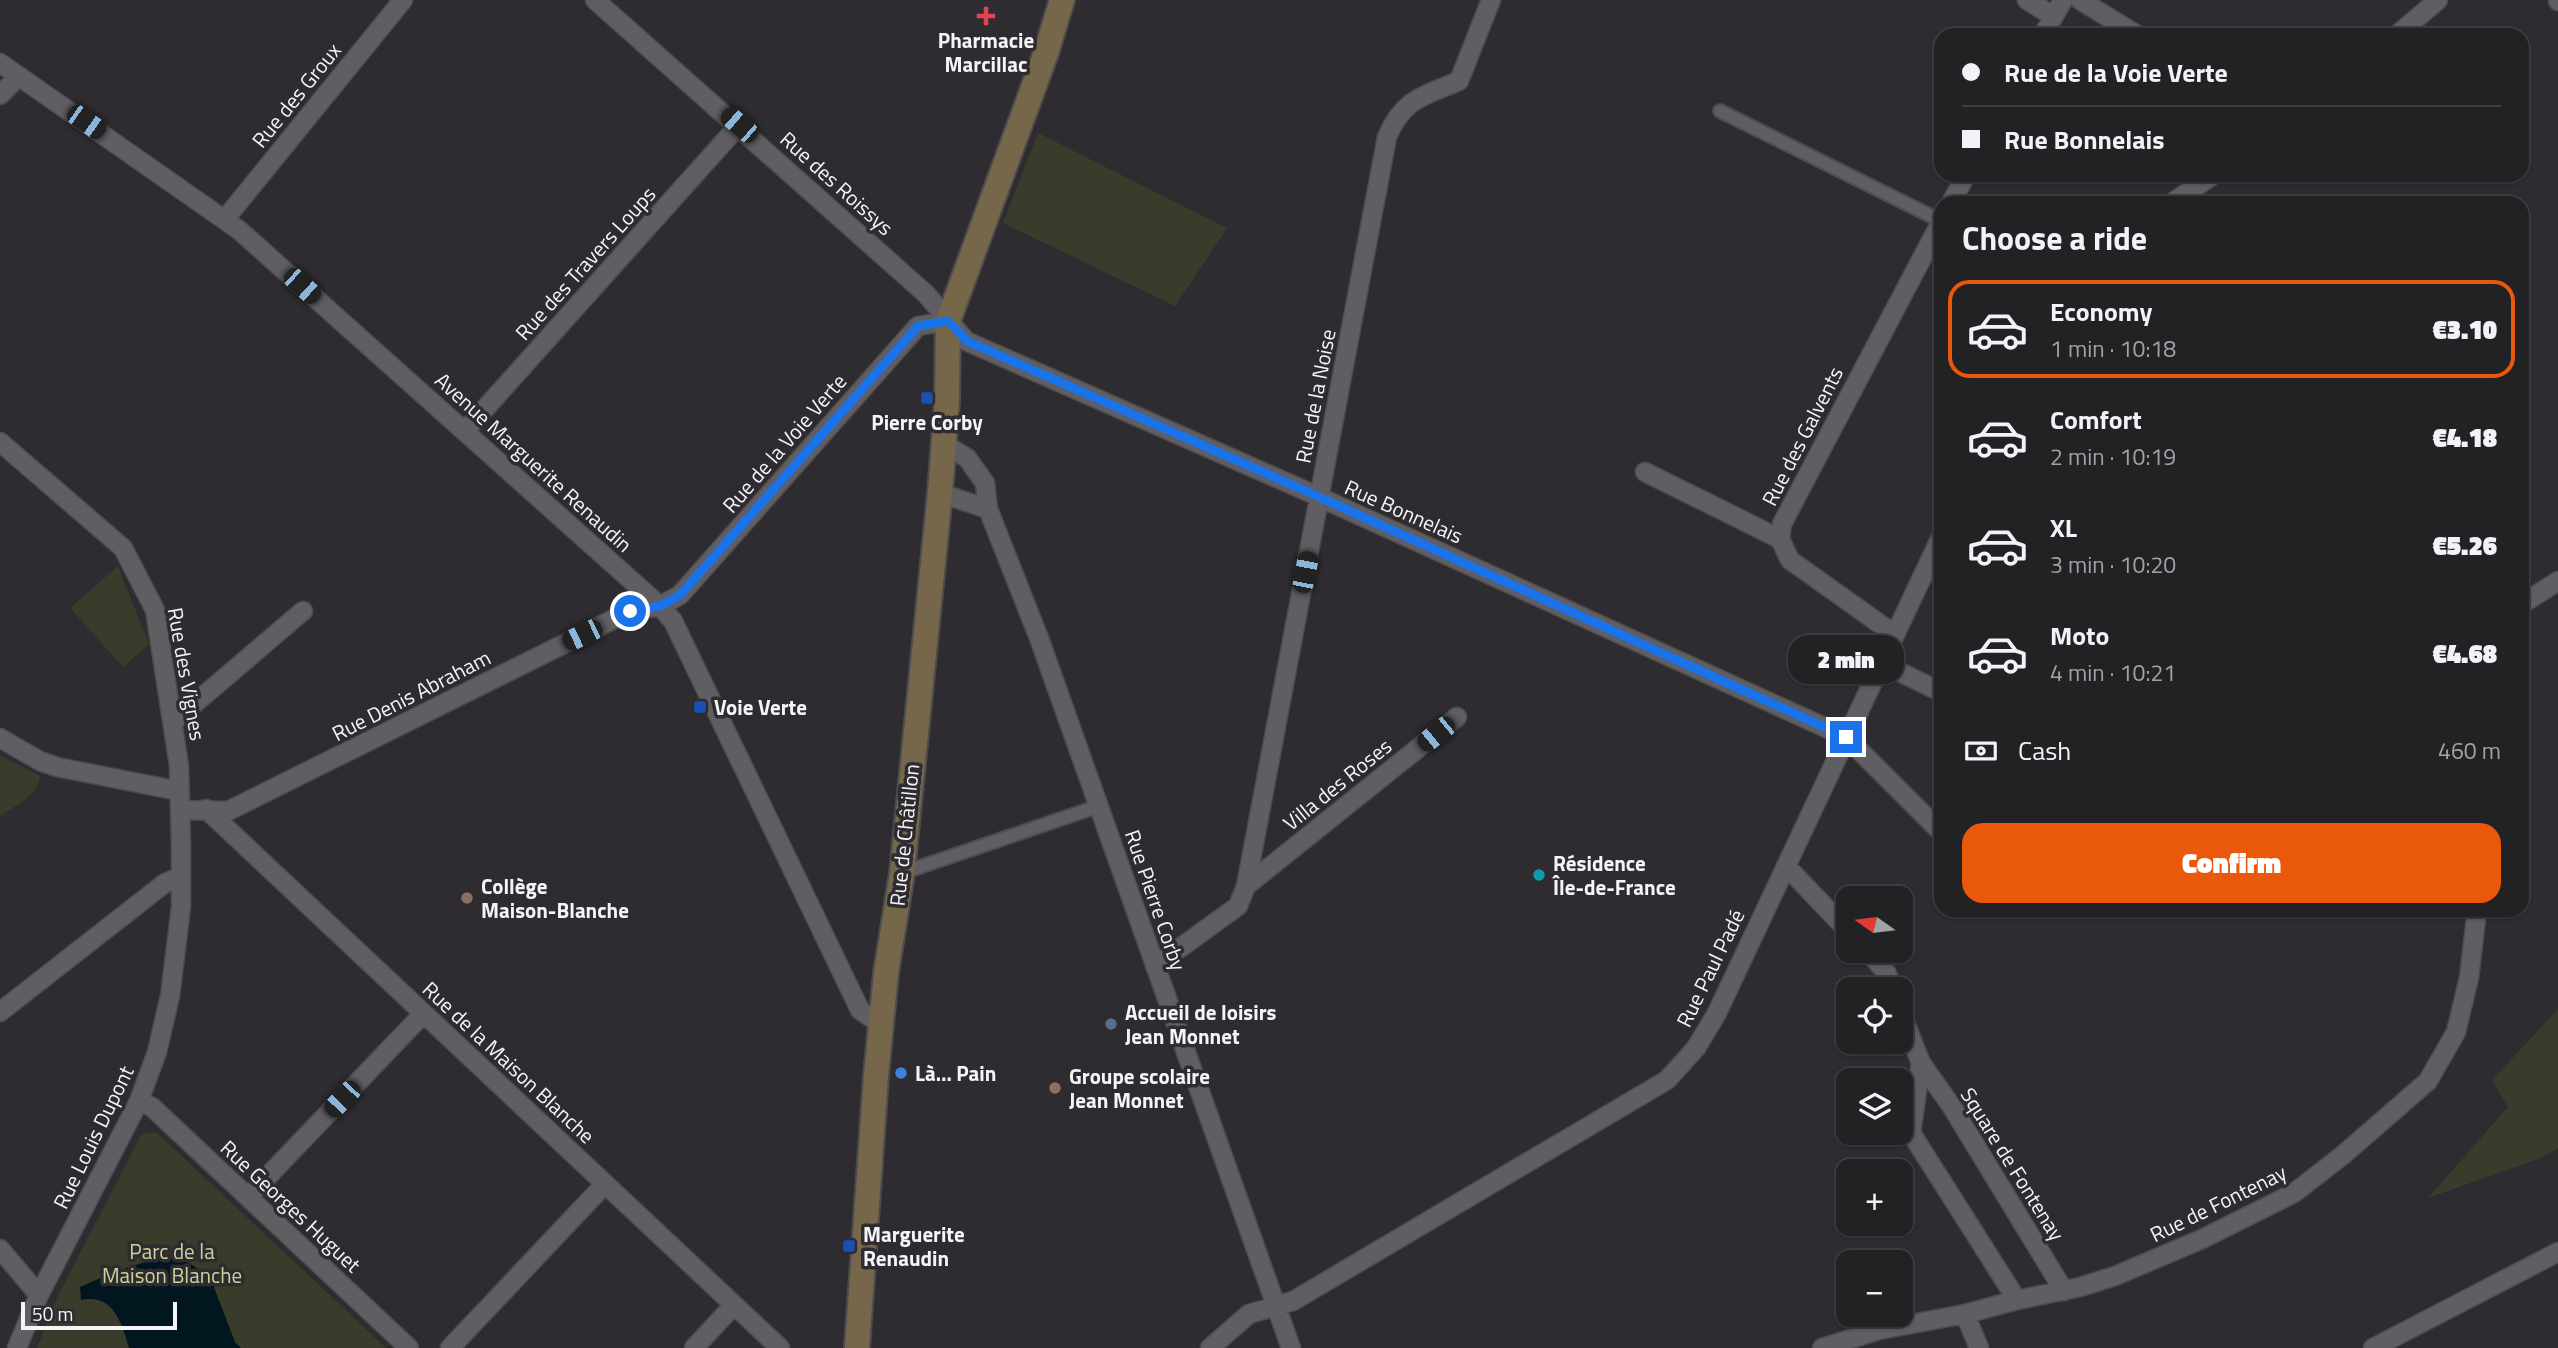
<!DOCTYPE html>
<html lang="en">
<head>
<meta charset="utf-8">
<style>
  :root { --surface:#222124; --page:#2e2e31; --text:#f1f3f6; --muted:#a2a3a6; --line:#3f3e41; --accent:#ea580c }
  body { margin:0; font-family:"Titillium Web",sans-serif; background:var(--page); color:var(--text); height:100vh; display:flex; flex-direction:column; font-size:26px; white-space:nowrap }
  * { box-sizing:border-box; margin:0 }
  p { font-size:23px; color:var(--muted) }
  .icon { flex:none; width:38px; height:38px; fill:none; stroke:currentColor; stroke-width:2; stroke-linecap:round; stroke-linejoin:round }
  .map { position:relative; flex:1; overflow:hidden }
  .details { position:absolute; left:1934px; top:196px; width:595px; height:721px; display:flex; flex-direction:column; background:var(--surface); border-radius:21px; box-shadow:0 2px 5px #0004,0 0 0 2px var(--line) }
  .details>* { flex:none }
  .top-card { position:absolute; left:1934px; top:28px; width:595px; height:154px; border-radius:21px; box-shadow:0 2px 5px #0004,0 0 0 2px var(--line); display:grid; align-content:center; height:154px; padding:0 28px; background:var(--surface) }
  .needle { width:46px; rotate:284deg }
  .buttons { position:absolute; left:1836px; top:886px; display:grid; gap:14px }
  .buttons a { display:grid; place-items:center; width:77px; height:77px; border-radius:14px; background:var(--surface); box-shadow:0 2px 5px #0004,0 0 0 2px var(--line); font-size:35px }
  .scale { position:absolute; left:21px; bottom:18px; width:156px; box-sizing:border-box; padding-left:7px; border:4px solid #f5f4f6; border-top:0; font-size:19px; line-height:24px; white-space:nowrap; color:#f5f4f6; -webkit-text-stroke:5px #2e2c30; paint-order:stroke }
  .end { position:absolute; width:32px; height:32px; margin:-16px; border:9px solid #1a73e8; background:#fff; box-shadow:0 0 0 4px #fff }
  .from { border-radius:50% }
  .bubble { position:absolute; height:49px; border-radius:21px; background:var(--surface); box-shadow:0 2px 5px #0004,0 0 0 2px var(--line); font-size:23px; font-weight:800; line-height:49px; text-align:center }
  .car { position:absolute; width:21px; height:42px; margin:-21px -10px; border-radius:9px; box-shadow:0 0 5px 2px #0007; background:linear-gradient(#222 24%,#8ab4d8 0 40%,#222 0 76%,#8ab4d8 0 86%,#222 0) }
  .top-card b { display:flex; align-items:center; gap:24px; height:66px; font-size:26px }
  .top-card b+b { border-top:2px solid var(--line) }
  .top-card i { width:18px; height:18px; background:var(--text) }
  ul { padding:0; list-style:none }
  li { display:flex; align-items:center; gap:21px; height:98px; margin:0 14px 10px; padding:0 14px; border:4px solid transparent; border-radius:21px }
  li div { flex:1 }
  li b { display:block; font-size:26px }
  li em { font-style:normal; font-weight:800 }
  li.selected { border-color:var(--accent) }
  li>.icon { width:63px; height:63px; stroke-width:1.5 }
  h2 { padding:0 28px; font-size:32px; line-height:84px }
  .pay { display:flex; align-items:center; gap:18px; height:77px; padding:0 28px; font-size:26px }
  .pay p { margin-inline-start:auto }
  .action { display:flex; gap:14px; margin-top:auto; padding:14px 28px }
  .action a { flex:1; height:80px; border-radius:21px; background:var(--accent); color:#fff; font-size:28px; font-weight:800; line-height:80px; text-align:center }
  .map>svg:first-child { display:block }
</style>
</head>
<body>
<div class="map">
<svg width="2558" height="1348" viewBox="0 0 2558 1348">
  <rect width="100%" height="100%" fill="#2e2c30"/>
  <!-- green -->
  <path fill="#393c2a" d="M1038,133L1227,228L1175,306L1003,223Z
    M118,566L149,644L123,667L70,608Z
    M0,755L40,776C37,797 16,805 0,816Z
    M2558,1009V1148L2541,1158L2428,1198L2508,1107L2492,1080Z
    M156,1132L386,1348H37L57,1298L141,1135Z"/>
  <!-- water -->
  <path fill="#01161f" d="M158,1258C180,1256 198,1265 212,1282L235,1342L241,1348H129C122,1323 113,1293 81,1300L80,1287L114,1272Z"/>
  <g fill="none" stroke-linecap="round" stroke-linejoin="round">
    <!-- pedestrian casing -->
    <g stroke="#4c4b4d" stroke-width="16">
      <path id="pedestrian" d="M1720,111L1941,221
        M902,873L1099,806"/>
    </g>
    <!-- minor casing -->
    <g stroke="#4c4b4d" stroke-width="21">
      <path id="minor" d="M595,0L926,294L966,341L1306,491L1846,737L1941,832
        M2027,0L2053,16
        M2080,0L2137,35
        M2558,0V1
        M2043,35L2063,0
        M2397,35L2438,0
        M0,63L239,230L660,606L673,621L860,1010L882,1025
        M0,95L19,76
        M1951,203L1966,175
        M2172,203L2213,175
        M225,219L403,0
        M465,431L739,125
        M0,442L123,548L155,610L179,766L181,847V907L170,996L157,1052L139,1101L39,1295L17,1348
        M944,444L967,458L985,483L988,509L1039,638L1291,1348
        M1645,472L1780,539
        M940,493L988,509
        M2522,604L2558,581
        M1894,634L1790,560L1780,539L1782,524L1941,222
        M1881,663L1941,692
        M174,721L303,611
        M0,738L40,761L57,767L179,791
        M206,809L780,1348
        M180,810L228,811L630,611L660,606L680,595L918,326L948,321
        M1786,866L1848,931
        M1246,886L1457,717
        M1866,950L1886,972L1893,989
        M1155,966L1238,906L1246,886L1387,137C1403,99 1423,96 1459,81L1491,0
        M1900,1010L1921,1063L1911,1133L2017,1300
        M0,1012L165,883L181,876
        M1921,1063L1952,1107L2064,1291
        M139,1101L152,1107L409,1348
        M248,1197L423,1014
        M0,1249L39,1295
        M1965,1314L1979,1348
        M450,1348L605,1184
        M694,1348L734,1305
        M1210,1348L1249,1314L1293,1301L1667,1080L1696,1048L1717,1013L1941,537
        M1822,1348L1879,1330L1965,1314L2017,1300L2080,1287L2115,1276L2202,1239L2294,1193L2343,1155L2428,1081L2456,1032L2469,978L2477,910
        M2373,1348L2558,1252"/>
    </g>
    <!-- secondary casing -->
    <g stroke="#4c4b4d" stroke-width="28">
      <path id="secondary" d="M857,1348L876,1076L886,973L902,873L940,493L947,401L948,321L1046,53L1062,0"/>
    </g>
    <!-- pedestrian -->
    <use href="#pedestrian" stroke="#605e63" stroke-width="12"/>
    <!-- minor -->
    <use href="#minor" stroke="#605e63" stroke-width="18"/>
    <!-- secondary -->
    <use href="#secondary" stroke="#76674b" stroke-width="24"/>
  </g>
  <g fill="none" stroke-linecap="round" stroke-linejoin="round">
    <!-- route -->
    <path stroke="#1a73e8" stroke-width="9" d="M630,611L660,606L680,595L918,326L948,321L967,341L1306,491L1846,737"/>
  </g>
  <!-- markers -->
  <path fill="#e0444e" stroke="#2e2c30" stroke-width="2.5" d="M982.5 5.5h7v7h7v7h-7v7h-7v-7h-7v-7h7z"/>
  <g fill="#1a4fb4" stroke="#2e2c30" stroke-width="2.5">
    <rect x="920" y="391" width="14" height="14" rx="3.5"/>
    <rect x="693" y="700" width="14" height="14" rx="3.5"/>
    <rect x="842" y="1239" width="14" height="14" rx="3.5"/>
  </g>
  <circle fill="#0f9aa8" stroke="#2e2c30" stroke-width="2.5" cx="1539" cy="875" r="7"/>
  <g fill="#8d6e63" stroke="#2e2c30" stroke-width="2.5">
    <circle cx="467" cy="898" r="7"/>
    <circle cx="1055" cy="1088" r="7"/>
  </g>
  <circle fill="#5c6f8a" stroke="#2e2c30" stroke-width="2.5" cx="1111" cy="1024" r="7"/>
  <circle fill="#3f7fe0" stroke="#2e2c30" stroke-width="2.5" cx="901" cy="1073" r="7"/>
  <g text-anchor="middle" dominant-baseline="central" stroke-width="7" stroke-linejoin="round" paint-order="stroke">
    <!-- poi labels -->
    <g font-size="21" font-weight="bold" fill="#f5f4f6" stroke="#2e2c30" text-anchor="start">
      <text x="986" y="40" text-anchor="middle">Pharmacie<tspan x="986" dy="24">Marcillac</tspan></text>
      <text x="927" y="422" text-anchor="middle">Pierre Corby</text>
      <text x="714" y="707">Voie Verte</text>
      <text x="1553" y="863">Résidence<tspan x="1553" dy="24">Île-de-France</tspan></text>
      <text x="481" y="886">Collège<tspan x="481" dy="24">Maison-Blanche</tspan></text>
      <text x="1125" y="1012">Accueil de loisirs<tspan x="1125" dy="24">Jean Monnet</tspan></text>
      <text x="915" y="1073">Là… Pain</text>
      <text x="1069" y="1076">Groupe scolaire<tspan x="1069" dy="24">Jean Monnet</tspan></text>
      <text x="863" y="1234">Marguerite<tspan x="863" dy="24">Renaudin</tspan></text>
    </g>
    <!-- street labels -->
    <g font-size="21" fill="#f5f4f6" stroke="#2e2c30">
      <text transform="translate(296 95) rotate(-51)">Rue des Groux</text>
      <text transform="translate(837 183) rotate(42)">Rue des Roissys</text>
      <text transform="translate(585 263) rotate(-48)">Rue des Travers Loups</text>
      <text transform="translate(1315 396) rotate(-79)">Rue de la Noise</text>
      <text transform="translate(1802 436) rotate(-63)">Rue des Galvents</text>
      <text transform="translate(784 443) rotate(-49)">Rue de la Voie Verte</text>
      <text transform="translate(534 462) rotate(42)">Avenue Marguerite Renaudin</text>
      <text transform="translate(1404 511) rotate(24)">Rue Bonnelais</text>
      <text transform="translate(187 674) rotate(80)">Rue des Vignes</text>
      <text transform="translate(411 695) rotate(-27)">Rue Denis Abraham</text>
      <text transform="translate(1337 784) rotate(-39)">Villa des Roses</text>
      <text transform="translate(904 835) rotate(-84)">Rue de Châtillon</text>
      <text transform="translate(1156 900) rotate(71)">Rue Pierre Corby</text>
      <text transform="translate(1710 968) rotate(-64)">Rue Paul Padé</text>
      <text transform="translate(509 1062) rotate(43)">Rue de la Maison Blanche</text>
      <text transform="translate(93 1137) rotate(-64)">Rue Louis Dupont</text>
      <text transform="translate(2013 1164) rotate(58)">Square de Fontenay</text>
      <text transform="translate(2218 1203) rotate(-26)">Rue de Fontenay</text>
      <text transform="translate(291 1206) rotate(43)">Rue Georges Huguet</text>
    </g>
    <!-- park labels -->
    <g font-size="21" fill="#cbd39b" stroke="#2e2c30">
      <text x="172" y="1251">Parc de la<tspan x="172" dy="24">Maison Blanche</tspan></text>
    </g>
  </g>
</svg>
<div class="buttons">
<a><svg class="needle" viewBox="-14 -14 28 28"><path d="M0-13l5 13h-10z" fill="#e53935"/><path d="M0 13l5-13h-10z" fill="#a2a3a6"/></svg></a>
<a><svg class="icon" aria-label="locate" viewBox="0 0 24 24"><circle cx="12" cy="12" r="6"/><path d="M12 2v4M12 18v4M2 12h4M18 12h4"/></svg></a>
<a><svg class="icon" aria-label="layers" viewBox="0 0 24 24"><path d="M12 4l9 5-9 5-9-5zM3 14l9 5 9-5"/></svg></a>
<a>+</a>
<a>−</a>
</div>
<div class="scale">50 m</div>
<i class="end from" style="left:630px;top:611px"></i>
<i class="end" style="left:1846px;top:737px"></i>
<div class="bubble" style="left:1788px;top:635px;width:116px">2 min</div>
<i class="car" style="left:86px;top:122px;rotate:125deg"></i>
<i class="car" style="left:739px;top:125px;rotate:311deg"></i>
<i class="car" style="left:302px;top:286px;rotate:132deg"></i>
<i class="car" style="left:1305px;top:572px;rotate:11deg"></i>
<i class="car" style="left:582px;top:635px;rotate:244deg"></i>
<i class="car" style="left:1436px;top:734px;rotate:231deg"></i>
<i class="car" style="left:342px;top:1099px;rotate:224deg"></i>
<div class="top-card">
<b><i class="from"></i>Rue de la Voie Verte</b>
<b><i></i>Rue Bonnelais</b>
</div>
<section class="details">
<h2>Choose a ride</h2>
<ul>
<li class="selected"><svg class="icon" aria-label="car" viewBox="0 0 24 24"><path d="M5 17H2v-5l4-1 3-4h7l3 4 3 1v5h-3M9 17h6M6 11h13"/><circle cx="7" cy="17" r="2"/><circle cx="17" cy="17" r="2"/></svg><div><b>Economy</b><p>1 min · 10:18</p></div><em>€3.10</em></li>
<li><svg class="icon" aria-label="car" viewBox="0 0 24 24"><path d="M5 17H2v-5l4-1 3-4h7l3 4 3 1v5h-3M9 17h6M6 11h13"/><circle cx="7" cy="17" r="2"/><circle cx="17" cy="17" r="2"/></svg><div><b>Comfort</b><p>2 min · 10:19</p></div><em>€4.18</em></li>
<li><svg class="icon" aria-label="car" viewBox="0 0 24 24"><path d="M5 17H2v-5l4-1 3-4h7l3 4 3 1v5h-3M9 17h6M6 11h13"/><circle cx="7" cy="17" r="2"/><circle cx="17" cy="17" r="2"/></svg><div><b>XL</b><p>3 min · 10:20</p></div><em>€5.26</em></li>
<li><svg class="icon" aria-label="car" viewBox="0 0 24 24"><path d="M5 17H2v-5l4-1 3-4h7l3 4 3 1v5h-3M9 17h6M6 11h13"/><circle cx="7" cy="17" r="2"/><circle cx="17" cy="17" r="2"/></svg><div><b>Moto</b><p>4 min · 10:21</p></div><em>€4.68</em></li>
</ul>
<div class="pay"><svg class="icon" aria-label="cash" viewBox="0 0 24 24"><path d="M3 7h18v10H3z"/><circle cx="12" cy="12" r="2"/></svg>Cash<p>460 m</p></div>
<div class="action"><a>Confirm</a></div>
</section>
</div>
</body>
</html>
